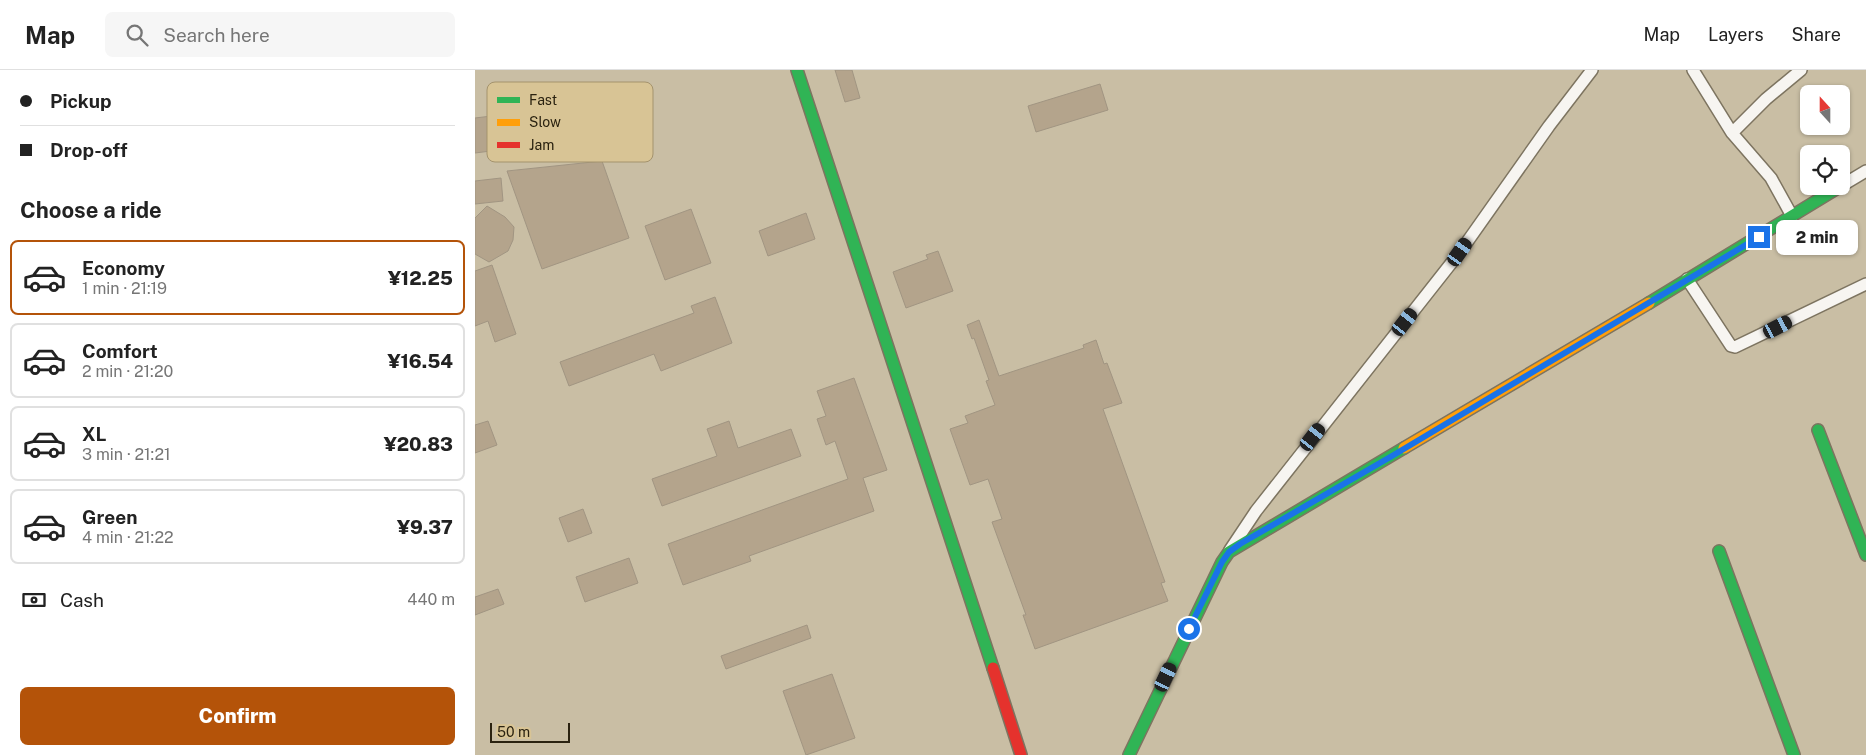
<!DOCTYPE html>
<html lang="en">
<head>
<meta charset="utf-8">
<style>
  :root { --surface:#fff; --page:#f6f6f6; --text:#222; --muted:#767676; --line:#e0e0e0; --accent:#b45309 }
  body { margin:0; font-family:"Public Sans",sans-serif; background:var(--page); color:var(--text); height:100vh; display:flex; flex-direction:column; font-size:19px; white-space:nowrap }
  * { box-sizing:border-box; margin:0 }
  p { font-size:16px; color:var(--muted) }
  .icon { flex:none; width:28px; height:28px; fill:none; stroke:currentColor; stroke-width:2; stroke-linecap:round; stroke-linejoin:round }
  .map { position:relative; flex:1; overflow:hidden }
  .details { display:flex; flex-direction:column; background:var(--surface); width:475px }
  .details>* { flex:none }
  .guide { display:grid; align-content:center; height:110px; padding:0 20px; background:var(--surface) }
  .needle { width:32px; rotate:339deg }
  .buttons { position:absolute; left:1325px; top:15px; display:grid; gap:10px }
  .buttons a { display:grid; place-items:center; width:50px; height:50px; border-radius:8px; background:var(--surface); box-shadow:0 1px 4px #0004; font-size:25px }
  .scale { position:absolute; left:15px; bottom:12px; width:80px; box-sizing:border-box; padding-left:5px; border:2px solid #2a2210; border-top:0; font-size:14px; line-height:18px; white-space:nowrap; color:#2a2210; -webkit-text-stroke:4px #d8c495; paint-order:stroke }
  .end { position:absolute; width:22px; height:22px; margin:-11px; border:6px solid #1a73e8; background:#fff; box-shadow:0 0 0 2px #fff }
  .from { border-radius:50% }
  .bubble { position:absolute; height:35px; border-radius:8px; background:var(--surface); box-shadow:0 1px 4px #0004; font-size:16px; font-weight:800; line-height:35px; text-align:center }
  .car { position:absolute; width:15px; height:30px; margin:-15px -8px; border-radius:6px; box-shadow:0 0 4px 1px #0007; background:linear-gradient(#222 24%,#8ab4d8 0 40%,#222 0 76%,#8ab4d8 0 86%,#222 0) }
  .guide b { display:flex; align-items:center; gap:18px; height:48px; font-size:19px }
  .guide b+b { border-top:1px solid var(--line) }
  .guide i { width:12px; height:12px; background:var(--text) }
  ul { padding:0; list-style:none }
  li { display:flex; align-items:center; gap:15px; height:75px; margin:0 10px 8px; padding:0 10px; border:2px solid var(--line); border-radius:8px }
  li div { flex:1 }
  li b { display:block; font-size:19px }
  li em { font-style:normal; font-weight:800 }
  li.selected { border-color:var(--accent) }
  li>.icon { width:45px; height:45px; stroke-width:1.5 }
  h2 { padding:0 20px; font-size:22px; line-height:60px }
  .pay { display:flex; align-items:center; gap:12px; height:55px; padding:0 20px; font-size:19px }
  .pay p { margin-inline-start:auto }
  .action { display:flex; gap:10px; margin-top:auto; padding:10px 20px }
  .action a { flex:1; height:58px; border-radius:8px; background:var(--accent); color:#fff; font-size:20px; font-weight:800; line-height:58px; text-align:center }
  header { display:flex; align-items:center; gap:30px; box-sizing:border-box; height:70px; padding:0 25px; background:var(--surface); border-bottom:1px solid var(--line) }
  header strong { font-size:24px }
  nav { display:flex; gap:28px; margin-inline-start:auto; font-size:18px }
  .search { width:350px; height:45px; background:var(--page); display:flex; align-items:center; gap:12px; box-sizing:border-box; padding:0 18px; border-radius:8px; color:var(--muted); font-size:19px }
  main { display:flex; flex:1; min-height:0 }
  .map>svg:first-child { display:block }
</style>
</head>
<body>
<header>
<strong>Map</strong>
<div class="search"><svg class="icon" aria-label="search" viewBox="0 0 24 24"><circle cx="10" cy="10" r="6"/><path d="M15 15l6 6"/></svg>Search here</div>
<nav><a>Map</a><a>Layers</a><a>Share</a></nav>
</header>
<main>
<section class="details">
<div class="guide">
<b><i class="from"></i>Pickup</b>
<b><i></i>Drop-off</b>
</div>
<h2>Choose a ride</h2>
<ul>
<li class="selected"><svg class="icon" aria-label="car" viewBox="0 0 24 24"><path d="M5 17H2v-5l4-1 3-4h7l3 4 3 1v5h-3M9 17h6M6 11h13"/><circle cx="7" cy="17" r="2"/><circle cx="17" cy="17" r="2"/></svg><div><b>Economy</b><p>1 min · 21:19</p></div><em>¥12.25</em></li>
<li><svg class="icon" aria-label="car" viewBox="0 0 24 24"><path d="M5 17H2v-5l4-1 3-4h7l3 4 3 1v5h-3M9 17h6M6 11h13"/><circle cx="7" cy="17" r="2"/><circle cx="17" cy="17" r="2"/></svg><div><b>Comfort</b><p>2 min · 21:20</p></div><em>¥16.54</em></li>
<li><svg class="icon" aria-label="car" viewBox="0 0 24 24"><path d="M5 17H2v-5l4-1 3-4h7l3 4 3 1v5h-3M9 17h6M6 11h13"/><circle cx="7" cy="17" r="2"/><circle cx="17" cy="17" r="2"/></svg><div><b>XL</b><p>3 min · 21:21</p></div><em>¥20.83</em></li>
<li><svg class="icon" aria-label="car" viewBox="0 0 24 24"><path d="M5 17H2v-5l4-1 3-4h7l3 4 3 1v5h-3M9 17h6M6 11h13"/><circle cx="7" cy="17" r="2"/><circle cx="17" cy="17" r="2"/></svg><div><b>Green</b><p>4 min · 21:22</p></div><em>¥9.37</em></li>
</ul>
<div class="pay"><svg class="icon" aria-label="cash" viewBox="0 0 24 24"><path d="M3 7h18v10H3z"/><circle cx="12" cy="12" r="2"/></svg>Cash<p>440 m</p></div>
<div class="action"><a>Confirm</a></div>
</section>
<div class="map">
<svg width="1391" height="685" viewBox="0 0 1391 685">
  <rect width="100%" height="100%" fill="#c9bea4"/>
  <!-- building -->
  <path fill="#b4a48c" stroke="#a19582" d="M360,0H377L385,28L370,32Z
    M625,14L633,40L561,62L553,36Z
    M91,37L95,71L0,83V48Z
    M127,91L154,168L67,199L32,101Z
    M26,108L28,131L0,134V111Z
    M12,136L30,147L39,157L38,170L33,181L14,192L0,184V148Z
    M216,139L236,193L190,210L170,156Z
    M331,143L340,169L293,186L284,161Z
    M463,181L478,221L431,238L418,202L453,189L451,185Z
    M17,195L41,264L20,272L13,251L0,256V201Z
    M240,227L257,273L186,301L179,284L94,316L85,292L219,243L216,236Z
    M504,250L524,306L609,278L608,275L621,270L629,294L632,293L647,333L628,339L690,512L686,513L693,531L560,579L548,545H551L517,452L527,449L513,409L495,415L475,359L493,353L490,346L520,335L511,311L514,310L499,268L497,269L492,255Z
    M379,308L412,400L388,408L399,441L274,486L276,491L208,515L193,474L373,409L360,371L351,375L342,349L351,346L342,321Z
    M13,351L22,375L0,383V355Z
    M254,351L263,378L316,359L326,386L187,436L177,409L242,386L232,359Z
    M108,439L117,463L93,472L84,448Z
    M154,488L163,513L110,532L101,507Z
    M23,519L29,534L0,545V527Z
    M332,555L336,568L251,599L246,586Z
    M357,604L380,668L331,685L308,621Z"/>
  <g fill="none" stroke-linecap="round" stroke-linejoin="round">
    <!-- street casing -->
    <g stroke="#7d7460" stroke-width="14">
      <path id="street" d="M1218,0L1257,63L1296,108L1317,146
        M1257,63L1291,29L1326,0
        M1366,116L1391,101
        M1212,209L1256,276L1260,277L1391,214
        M755,480L781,441L985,182L1074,56L1117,0"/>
    </g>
    <!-- fast casing -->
    <g stroke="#7d7460" stroke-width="14">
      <path id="fast" d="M322,0L518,598
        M1174,233L1366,116
        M1343,360L1391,485
        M1244,481L1319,685
        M654,685L747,492L754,482L929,378"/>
    </g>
    <!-- slow casing -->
    <g stroke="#7d7460" stroke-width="14">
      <path id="slow" d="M929,378L1174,233"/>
    </g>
    <!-- jam casing -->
    <g stroke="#7d7460" stroke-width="14">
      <path id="jam" d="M518,598L546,685"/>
    </g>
    <!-- street -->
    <use href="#street" stroke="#f7f5f1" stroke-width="11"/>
    <!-- fast -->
    <use href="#fast" stroke="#30b455" stroke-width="11"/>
    <!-- slow -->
    <use href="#slow" stroke="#ff9f0a" stroke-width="11"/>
    <!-- jam -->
    <use href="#jam" stroke="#e5322d" stroke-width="11"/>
  </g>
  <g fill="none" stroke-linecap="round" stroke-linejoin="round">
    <!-- route -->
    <path stroke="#1a73e8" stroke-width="6" d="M714,559L747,492L754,482L765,474L917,386L1284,167"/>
  </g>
  <!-- legend -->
  <rect x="12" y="12" width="166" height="80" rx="8" fill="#d8c495" stroke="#a4936d" stroke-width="1"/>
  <rect x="22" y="27" width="23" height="6" fill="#30b455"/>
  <rect x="22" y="49" width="23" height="7" fill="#ff9f0a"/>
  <rect x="22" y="72" width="23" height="6" fill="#e5322d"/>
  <g font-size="14" fill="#2a2210">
    <text x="54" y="35">Fast</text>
    <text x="54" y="57">Slow</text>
    <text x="54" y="80">Jam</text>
  </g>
</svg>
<div class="buttons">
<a><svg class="needle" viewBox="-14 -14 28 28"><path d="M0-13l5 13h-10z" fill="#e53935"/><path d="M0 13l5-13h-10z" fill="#767676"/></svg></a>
<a><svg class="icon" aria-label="locate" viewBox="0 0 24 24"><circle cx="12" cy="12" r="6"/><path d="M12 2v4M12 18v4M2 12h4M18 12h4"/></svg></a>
</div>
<div class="scale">50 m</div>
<i class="end from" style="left:714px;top:559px"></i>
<i class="end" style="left:1284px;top:167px"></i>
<div class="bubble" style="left:1301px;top:150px;width:82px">2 min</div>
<i class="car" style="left:985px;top:182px;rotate:35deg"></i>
<i class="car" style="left:930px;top:252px;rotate:38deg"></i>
<i class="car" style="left:1303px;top:257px;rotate:63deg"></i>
<i class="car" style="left:838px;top:367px;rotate:38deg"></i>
<i class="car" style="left:691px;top:607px;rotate:25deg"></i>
</div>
</main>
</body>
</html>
